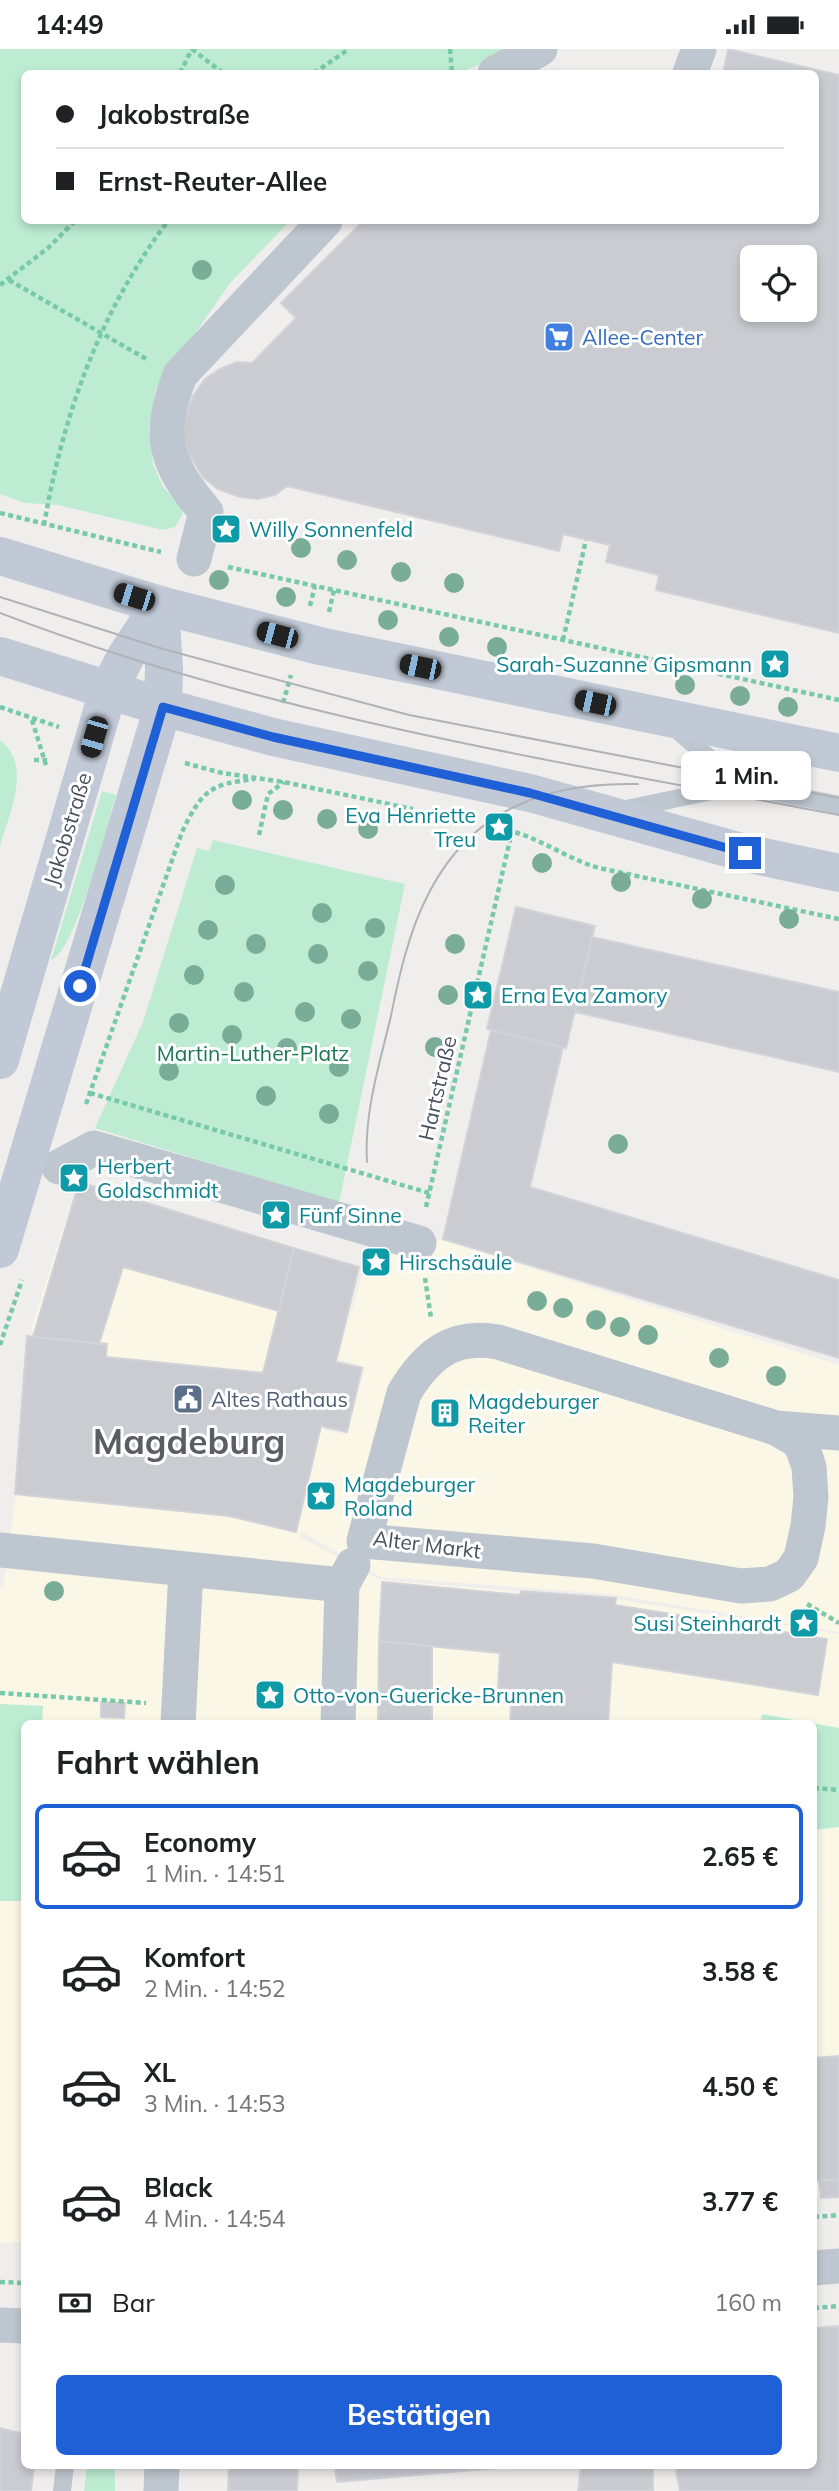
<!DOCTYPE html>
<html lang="de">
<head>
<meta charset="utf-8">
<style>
  :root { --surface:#fff; --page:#f2f2f2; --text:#202124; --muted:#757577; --line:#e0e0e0; --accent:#2060d7 }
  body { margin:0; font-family:Mulish,sans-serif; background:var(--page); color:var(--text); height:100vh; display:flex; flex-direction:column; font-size:26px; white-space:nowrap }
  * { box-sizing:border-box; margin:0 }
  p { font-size:23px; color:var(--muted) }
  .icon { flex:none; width:38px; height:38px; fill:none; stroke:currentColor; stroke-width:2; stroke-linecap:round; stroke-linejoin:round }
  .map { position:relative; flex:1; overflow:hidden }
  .side { position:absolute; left:21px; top:1671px; width:796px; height:749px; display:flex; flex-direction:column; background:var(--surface); border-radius:10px; box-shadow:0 4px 10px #0003 }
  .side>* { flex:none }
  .hud { position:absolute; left:21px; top:21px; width:798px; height:154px; border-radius:10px; box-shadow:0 4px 10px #0003; display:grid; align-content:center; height:154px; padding:0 35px; background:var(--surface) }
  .buttons { position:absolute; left:740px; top:196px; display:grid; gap:14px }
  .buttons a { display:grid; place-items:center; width:77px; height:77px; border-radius:10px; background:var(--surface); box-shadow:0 4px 10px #0003; font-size:35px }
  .end { position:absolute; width:32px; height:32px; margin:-16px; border:9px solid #2060d7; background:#fff; box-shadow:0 0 0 4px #fff }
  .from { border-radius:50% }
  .bubble { position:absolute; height:49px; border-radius:10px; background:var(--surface); box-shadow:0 4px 10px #0003; font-size:23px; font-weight:700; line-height:49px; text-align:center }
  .car { position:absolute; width:21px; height:42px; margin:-21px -10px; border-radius:9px; box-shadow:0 0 5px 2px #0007; background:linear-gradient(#222 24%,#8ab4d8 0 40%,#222 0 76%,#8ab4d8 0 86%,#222 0) }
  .hud b { display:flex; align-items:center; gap:24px; height:66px; font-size:26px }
  .hud b+b { border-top:2px solid var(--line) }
  .hud i { width:18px; height:18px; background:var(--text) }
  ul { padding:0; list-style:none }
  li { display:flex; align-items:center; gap:21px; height:105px; margin:0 14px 10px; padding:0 21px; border:4px solid transparent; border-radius:10px }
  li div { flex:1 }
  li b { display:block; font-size:26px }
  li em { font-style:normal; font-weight:700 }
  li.active { border-color:var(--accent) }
  li>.icon { width:63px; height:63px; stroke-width:1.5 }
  h2 { padding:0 35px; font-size:32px; line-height:84px }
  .pay { display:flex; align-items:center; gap:18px; height:77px; padding:0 35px; font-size:26px }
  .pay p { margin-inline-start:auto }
  .action { display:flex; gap:14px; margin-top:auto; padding:14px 35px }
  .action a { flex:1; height:80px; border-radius:10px; background:var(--accent); color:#fff; font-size:28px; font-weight:700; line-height:80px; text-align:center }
  .status { display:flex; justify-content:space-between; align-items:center; height:49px; padding:0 35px; background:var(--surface); direction:ltr }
  .status svg { height:19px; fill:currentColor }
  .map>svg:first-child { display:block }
</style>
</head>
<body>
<div class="status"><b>14:49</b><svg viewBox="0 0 49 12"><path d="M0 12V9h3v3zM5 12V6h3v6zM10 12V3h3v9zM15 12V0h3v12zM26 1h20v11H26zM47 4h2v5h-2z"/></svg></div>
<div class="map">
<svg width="839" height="2442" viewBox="0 0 839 2442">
  <rect width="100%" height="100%" fill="#f0eeed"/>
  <!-- commercial -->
  <path fill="#fbf7e7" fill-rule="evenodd" d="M78,1132L360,1217L345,1287L367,1208L419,1194L442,1191L839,1316V1583L610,1545L381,1528L302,1483L300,1488L380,1531L620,1551L839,1585V2145L814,2147V1675H42V1657L0,1655V1539H3L15,1450L33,1275ZM339,1310L365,1318L347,1385L324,1381Z
    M0,1852H24V2193L0,2194Z"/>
  <!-- green -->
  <path fill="#bdecd3" d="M0,0H522L457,24H24V172H290L231,233L156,340L149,377L153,415L163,438L181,458L183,465L175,478L163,481L58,456L24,454L0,445Z
    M0,691C33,716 9,765 0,798Z
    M102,742L116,746C107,775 76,903 51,911Z
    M213,791L405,835L339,1154L95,1079L143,973L197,799L209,802Z
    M0,1655L43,1657L42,1675H24V1852H0Z
    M762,1665L839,1679V1778L814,1781V1675H760Z
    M87,2417H115V2442H84Z"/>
  <!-- building -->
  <path fill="#caccd2" stroke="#d2d3d9" stroke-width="2" fill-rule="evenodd" d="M728,0L839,26V584L656,541L659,526L606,513L610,496L563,485L559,502L287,437L275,446L258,450L240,448L218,440L203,428L187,402L184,387V374L193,347L205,330L220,320L237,313L252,314L296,269L281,254L363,172H816V24H723ZM752,208H805V261H752Z
    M516,858L595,877L566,999L487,980Z
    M592,888L839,943V1023L575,963Z
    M491,981L563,998L530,1138L839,1231V1309L443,1190Z
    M79,1133L294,1199L279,1262L123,1218L99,1295L33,1288Z
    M294,1199L359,1218L336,1313L362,1319L347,1383L321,1377L296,1483L229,1467L15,1445L27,1287L107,1295L106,1308L263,1324Z
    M438 1365a7 7 0 1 1 14 0a7 7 0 1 1-14 0Z
    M382,1533L520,1546L521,1542L616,1549L615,1556L827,1590L818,1646L612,1613L608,1675H510L512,1641L498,1639L500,1604L379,1592Z
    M379,1592L432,1597V1675H378Z
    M101,1653L125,1654L124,1669L101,1668Z
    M839,2007V2130L814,2132V2053L817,2052L814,2009Z
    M838,2130L839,2148L821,2149L819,2132Z
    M839,2277V2442H680L676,2422L678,2417H814V2279Z
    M0,2379L24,2385V2417H34L31,2442H0Z
    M229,2417H298L297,2442H228Z
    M335,2417H520L337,2433Z
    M581,2417H653V2442H578Z"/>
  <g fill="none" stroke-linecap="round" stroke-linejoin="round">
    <!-- path -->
    <path stroke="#77c9a7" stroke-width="4.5" stroke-dasharray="5 3.5" stroke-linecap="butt" d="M192,0L223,24
      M450,0L452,24
      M180,24L192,0
      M314,24L349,0
      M9,231L148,311
      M0,236L48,199L75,172
      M0,464L161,503
      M44,476C63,366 100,262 168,172
      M228,518L839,651
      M310,557L315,537
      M329,563L334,541
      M563,591L586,491
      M283,654L291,626
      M0,658L59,678
      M32,671L46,716
      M34,711H47
      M185,714L222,724L284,733L413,760
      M507,781C541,789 567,810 599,819L839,870
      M259,786L268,745L284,733
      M90,1044L429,1144
      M86,1055L182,783C202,742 209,735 255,730
      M426,1158L512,782
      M425,1229L431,1269
      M0,1296L22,1231
      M807,1555L839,1574
      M0,1644L146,1654
      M814,1739L839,1741
      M814,2168L839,2166
      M0,2233L24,2234
      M814,2259L839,2257"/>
    <!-- lane -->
    <path stroke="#bec6cf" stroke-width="18" d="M675,679L740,736
      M622,761L740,736L839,756
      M62,2442L65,2417"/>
    <!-- street -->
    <path stroke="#bec6cf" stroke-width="35" d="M495,24L540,0
      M690,24L699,0
      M194,510L206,463C164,413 157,388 180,326L325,172
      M59,1118L94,1099L419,1194
      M776,1379L797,1391L803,1400L809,1418L811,1448L808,1477L801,1509L789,1526L770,1535L741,1537L593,1512L364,1492L404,1344C427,1306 452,1285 498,1293L776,1379L839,1384
      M0,1501L342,1536
      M178,1675L186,1521
      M338,1675L342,1536L353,1516
      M814,2219L839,2217
      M0,2276L24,2277
      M161,2442L162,2417"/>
    <!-- secondary -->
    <path stroke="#c1c9d6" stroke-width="38" d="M0,507L160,556L320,597L839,704
      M0,607L163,658L273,688L530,744L745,804L839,824
      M0,1011L108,642L126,607L160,556
      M0,1200L163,658L164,620L160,556"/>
    <!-- tram -->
    <path stroke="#b0b2b8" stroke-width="2" d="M0,548L163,600L409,666L839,749
      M0,564C270,668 557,712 839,766
      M367,1113C364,1064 379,1017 390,971C395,948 399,926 406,903C440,783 515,732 638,735"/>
  </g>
  <!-- trees -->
  <g fill="#7aad97">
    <circle cx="202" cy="221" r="10"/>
    <circle cx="301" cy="499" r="10"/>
    <circle cx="347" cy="511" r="10"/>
    <circle cx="401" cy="523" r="10"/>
    <circle cx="219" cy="531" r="10"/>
    <circle cx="454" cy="534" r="10"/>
    <circle cx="286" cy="548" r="10"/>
    <circle cx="388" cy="571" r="10"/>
    <circle cx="449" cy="588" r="10"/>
    <circle cx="497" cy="598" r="10"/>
    <circle cx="685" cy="636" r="10"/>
    <circle cx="740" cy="647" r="10"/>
    <circle cx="788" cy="658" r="10"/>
    <circle cx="242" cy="751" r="10"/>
    <circle cx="283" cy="761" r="10"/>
    <circle cx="327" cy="770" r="10"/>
    <circle cx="368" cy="780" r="10"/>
    <circle cx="542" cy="814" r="10"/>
    <circle cx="621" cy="833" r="10"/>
    <circle cx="225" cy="836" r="10"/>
    <circle cx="702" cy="850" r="10"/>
    <circle cx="322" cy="864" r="10"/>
    <circle cx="789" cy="870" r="10"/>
    <circle cx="375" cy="879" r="10"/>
    <circle cx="208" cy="881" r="10"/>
    <circle cx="256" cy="895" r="10"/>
    <circle cx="455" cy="895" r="10"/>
    <circle cx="318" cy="905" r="10"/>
    <circle cx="368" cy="922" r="10"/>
    <circle cx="194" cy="926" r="10"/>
    <circle cx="244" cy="943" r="10"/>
    <circle cx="448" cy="946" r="10"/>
    <circle cx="305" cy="963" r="10"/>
    <circle cx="351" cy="970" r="10"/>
    <circle cx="179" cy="974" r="10"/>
    <circle cx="232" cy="986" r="10"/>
    <circle cx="435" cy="998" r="10"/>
    <circle cx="287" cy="999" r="10"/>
    <circle cx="339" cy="1018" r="10"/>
    <circle cx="169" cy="1022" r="10"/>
    <circle cx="266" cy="1047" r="10"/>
    <circle cx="329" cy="1065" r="10"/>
    <circle cx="618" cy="1095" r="10"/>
    <circle cx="537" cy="1252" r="10"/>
    <circle cx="563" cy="1259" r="10"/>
    <circle cx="596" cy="1271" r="10"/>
    <circle cx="620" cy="1278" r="10"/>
    <circle cx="648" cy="1286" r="10"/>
    <circle cx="719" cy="1309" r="10"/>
    <circle cx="776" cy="1327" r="10"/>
    <circle cx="54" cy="1542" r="10"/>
  </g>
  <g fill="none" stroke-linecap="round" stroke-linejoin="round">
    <!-- route -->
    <path stroke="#2060d7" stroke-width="9" d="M80,937L163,658L273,688L530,744L745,804"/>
  </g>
  <!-- icons -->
  <defs>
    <g id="supermarket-square" transform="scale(1.575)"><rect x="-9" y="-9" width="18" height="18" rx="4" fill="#3f7fe0" stroke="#fff"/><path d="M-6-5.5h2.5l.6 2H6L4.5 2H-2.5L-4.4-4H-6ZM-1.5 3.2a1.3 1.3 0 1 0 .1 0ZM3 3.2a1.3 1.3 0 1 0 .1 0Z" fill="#fff"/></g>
    <g id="sight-square" transform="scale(1.575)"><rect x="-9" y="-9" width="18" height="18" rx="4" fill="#0f9aa8" stroke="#fff"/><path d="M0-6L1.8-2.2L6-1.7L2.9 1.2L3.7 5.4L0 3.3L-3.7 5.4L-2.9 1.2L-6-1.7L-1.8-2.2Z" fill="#fff"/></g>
    <g id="civic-square" transform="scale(1.575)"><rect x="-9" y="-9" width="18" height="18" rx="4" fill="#5c6f8a" stroke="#fff"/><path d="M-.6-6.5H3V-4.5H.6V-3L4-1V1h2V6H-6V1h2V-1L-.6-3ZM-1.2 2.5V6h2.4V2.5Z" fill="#fff"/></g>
    <g id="building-square" transform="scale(1.575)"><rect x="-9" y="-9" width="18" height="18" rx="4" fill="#0f9aa8" stroke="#fff"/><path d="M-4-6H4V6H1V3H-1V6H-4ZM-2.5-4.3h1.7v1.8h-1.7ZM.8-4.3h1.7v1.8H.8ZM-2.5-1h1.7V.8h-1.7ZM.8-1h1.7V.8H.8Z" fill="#fff"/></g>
  </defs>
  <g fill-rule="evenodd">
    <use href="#supermarket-square" x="559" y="288"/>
    <use href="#sight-square" x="226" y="480"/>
    <use href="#sight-square" x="775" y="615"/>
    <use href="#sight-square" x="499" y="778"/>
    <use href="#sight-square" x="478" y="946"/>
    <use href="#sight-square" x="74" y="1129"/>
    <use href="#sight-square" x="276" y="1166"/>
    <use href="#sight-square" x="376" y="1213"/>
    <use href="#civic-square" x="188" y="1350"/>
    <use href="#building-square" x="445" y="1364"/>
    <use href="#sight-square" x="321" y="1447"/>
    <use href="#sight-square" x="804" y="1574"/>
    <use href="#sight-square" x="270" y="1646"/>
  </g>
  <g text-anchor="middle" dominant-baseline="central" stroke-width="6" stroke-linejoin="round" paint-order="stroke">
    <!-- shop labels -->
    <g font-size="21" fill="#366cbe" stroke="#fff" text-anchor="start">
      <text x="582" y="288">Allee-Center</text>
    </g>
    <!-- culture labels -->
    <g font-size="21" fill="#0d838f" stroke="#fff" text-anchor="start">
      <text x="249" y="480">Willy Sonnenfeld</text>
      <text x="752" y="615" text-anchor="end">Sarah-Suzanne Gipsmann</text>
      <text x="476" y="766" text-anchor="end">Eva Henriette<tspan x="476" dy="24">Treu</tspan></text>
      <text x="501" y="946">Erna Eva Zamory</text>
      <text x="97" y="1117">Herbert<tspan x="97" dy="24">Goldschmidt</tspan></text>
      <text x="299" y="1166">Fünf Sinne</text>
      <text x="399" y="1213">Hirschsäule</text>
      <text x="468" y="1352">Magdeburger<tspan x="468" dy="24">Reiter</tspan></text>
      <text x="344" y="1435">Magdeburger<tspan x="344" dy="24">Roland</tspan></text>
      <text x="781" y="1574" text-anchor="end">Susi Steinhardt</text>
      <text x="293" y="1646">Otto-von-Guericke-Brunnen</text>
    </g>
    <!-- street labels -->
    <g font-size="21" fill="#464f5a" stroke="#fff">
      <text transform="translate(67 780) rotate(-73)">Jakobstraße</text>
      <text transform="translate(437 1039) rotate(-77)">Hartstraße</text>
      <text transform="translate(427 1495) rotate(7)">Alter Markt</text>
    </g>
    <!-- park labels -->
    <g font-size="21" fill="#1a7851" stroke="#fff">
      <text x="253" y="1004">Martin-Luther-Platz</text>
    </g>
    <!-- service labels -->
    <g font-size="21" fill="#4e5e75" stroke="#fff" text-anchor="start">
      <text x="211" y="1350">Altes Rathaus</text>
    </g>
    <!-- town labels -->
    <g font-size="35" font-weight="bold" fill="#5a5d62" stroke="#fff">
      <text x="189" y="1392">Magdeburg</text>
    </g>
  </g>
</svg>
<div class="buttons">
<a><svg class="icon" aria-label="locate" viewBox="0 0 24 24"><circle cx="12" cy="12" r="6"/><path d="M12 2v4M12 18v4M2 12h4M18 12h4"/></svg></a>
</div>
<i class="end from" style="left:80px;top:937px"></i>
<i class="end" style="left:745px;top:804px"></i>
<div class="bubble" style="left:681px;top:702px;width:130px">1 Min.</div>
<i class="car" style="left:134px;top:548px;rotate:287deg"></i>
<i class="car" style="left:277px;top:586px;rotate:285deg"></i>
<i class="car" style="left:420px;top:618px;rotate:282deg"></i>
<i class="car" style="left:595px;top:654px;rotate:282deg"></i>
<i class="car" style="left:94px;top:688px;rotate:196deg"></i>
<div class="hud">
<b><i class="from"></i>Jakobstraße</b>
<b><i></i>Ernst-Reuter-Allee</b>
</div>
<section class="side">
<h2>Fahrt wählen</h2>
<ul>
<li class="active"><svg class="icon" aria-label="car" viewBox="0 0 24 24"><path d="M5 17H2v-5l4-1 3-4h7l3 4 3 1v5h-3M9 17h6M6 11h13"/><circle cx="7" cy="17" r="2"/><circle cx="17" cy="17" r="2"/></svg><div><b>Economy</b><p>1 Min. · 14:51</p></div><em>2.65 €</em></li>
<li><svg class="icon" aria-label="car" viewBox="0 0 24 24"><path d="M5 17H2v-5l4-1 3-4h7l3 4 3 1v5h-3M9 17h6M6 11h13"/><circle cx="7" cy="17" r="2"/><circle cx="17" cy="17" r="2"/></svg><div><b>Komfort</b><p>2 Min. · 14:52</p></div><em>3.58 €</em></li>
<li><svg class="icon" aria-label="car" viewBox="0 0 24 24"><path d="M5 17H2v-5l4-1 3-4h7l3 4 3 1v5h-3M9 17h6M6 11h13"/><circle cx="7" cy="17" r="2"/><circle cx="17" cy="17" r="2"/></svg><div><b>XL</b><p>3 Min. · 14:53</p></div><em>4.50 €</em></li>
<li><svg class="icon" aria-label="car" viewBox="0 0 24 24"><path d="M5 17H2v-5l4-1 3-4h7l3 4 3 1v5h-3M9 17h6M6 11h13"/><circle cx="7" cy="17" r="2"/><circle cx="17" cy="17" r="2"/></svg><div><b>Black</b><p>4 Min. · 14:54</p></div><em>3.77 €</em></li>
</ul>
<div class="pay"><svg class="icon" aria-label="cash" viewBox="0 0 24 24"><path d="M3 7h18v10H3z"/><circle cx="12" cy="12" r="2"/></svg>Bar<p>160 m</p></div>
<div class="action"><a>Bestätigen</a></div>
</section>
</div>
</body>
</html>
